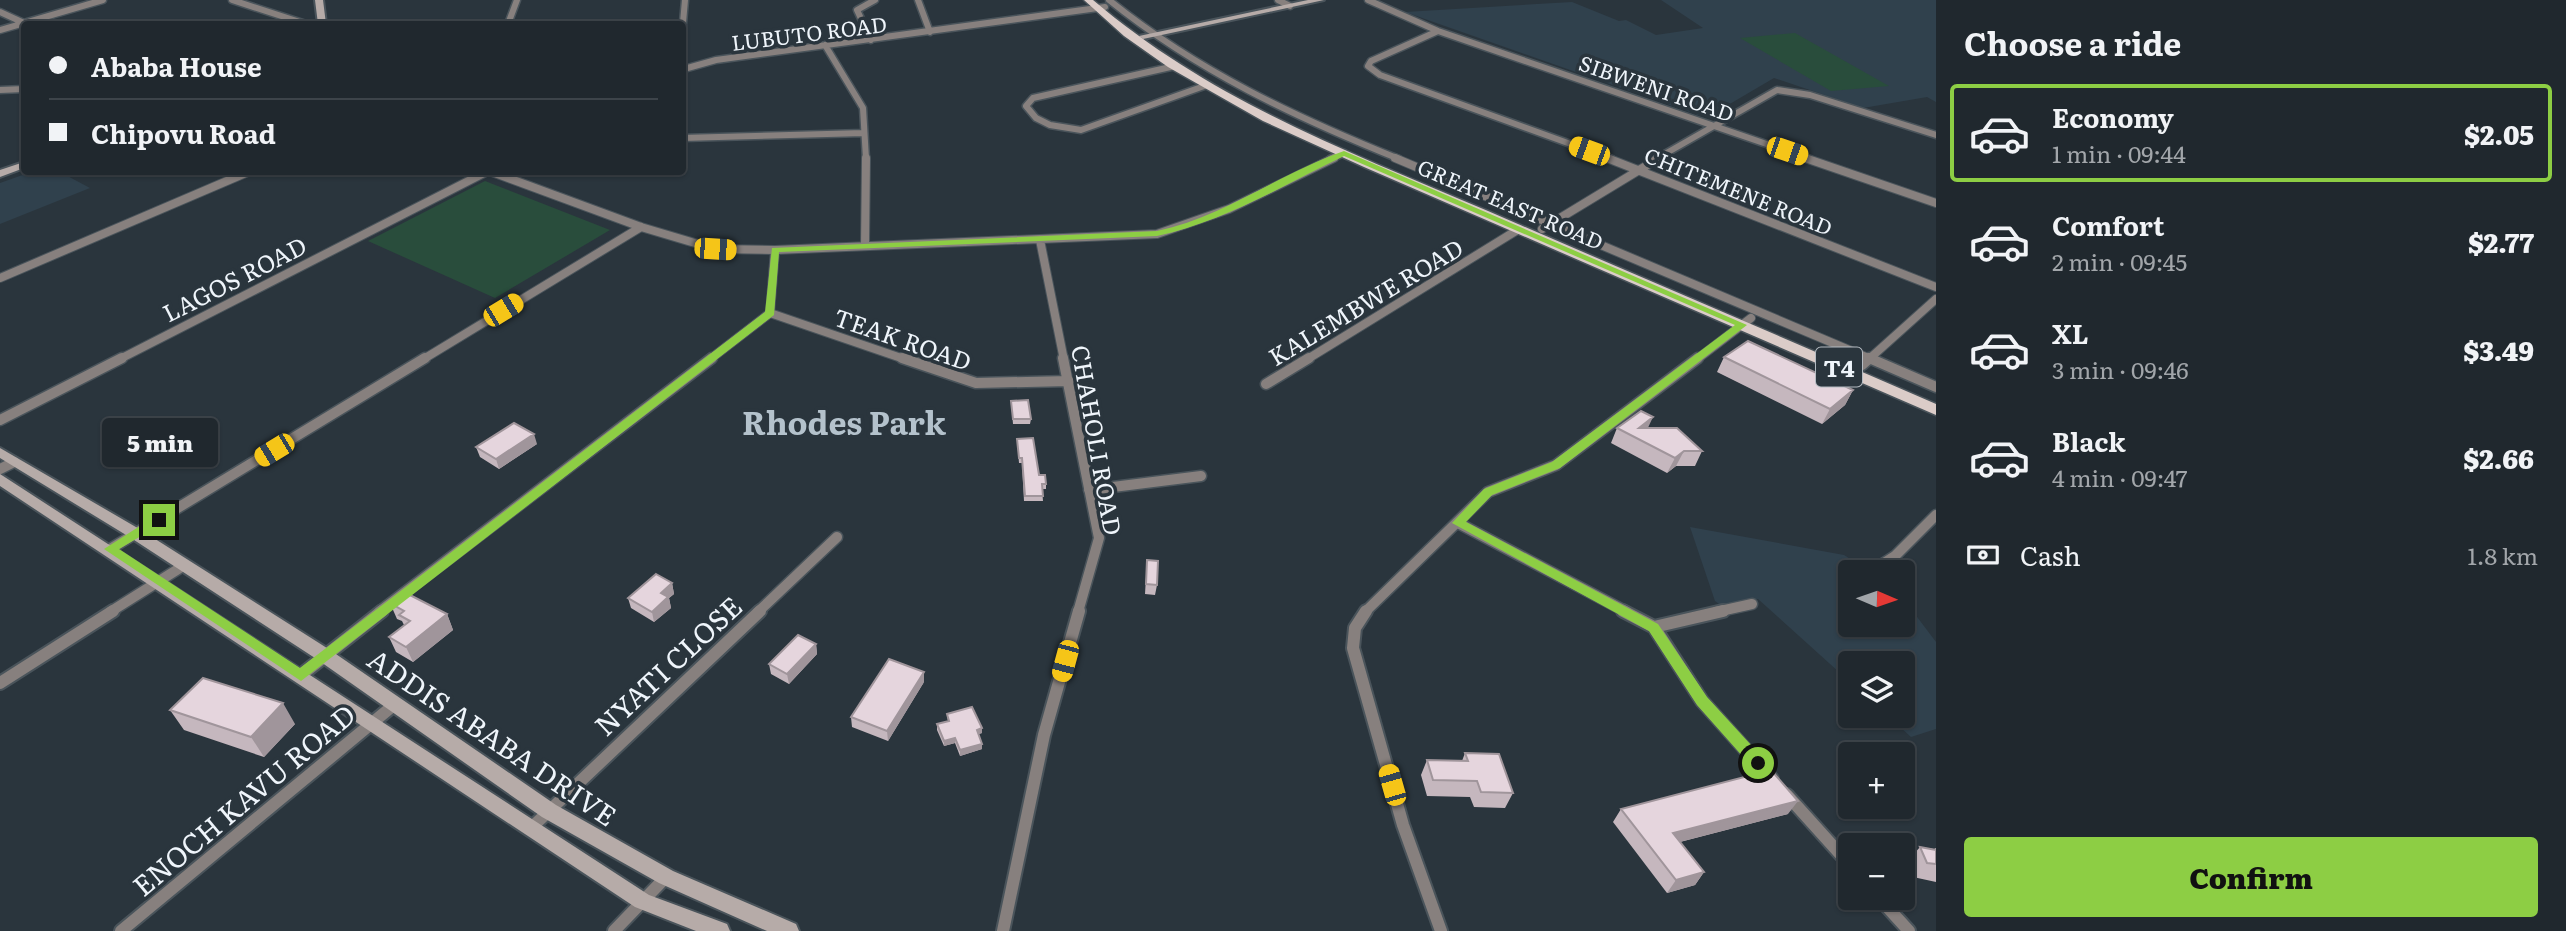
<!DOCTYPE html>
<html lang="en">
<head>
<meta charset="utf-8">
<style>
  :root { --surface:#20282e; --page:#283036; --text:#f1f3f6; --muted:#a2a6aa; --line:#3d444a; --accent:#8dce44 }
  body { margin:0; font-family:Literata,serif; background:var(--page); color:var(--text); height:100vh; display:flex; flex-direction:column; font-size:26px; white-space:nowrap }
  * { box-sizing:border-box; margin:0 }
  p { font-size:23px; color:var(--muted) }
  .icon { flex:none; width:38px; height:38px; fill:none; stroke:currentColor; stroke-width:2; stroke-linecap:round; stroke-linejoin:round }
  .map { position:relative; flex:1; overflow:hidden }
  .drawer { display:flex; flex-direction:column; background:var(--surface); width:630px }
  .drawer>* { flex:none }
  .guide { position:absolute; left:21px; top:21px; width:665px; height:154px; border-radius:7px; box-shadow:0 2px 5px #0004,0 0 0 2px var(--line); display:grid; align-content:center; height:154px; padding:0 28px; background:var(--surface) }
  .needle { width:46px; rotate:92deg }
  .fabs { position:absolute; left:1838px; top:560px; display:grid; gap:14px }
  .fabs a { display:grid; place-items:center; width:77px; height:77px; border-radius:7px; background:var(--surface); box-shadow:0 2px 5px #0004,0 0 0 2px var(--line); font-size:35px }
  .end { position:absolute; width:32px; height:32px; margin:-16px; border:9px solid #8dce44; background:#111; box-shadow:0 0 0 4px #111 }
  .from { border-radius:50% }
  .bubble { position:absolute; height:49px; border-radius:7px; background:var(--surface); box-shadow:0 2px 5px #0004,0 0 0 2px var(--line); font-size:23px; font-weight:800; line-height:49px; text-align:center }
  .car { position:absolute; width:21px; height:42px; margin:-21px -10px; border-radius:9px; box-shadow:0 0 5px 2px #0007; background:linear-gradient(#f5c518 24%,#345 0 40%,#f5c518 0 76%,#345 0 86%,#f5c518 0) }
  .guide b { display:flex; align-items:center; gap:24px; height:66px; font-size:26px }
  .guide b+b { border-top:2px solid var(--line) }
  .guide i { width:18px; height:18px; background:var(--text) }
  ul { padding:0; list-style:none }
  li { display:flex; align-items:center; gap:21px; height:98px; margin:0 14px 10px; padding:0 14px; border:4px solid transparent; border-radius:7px }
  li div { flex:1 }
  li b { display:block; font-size:26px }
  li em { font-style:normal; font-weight:800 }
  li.on { border-color:var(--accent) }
  li>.icon { width:63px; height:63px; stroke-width:1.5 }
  h2 { padding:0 28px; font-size:32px; line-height:84px }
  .pay { display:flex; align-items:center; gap:18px; height:77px; padding:0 28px; font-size:26px }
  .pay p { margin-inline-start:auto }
  .cta { display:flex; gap:14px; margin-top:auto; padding:14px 28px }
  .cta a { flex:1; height:80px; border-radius:7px; background:var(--accent); color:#111; font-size:28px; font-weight:800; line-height:80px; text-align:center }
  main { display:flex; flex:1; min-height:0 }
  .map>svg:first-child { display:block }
</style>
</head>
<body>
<main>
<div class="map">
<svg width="1936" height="931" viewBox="0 0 1936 931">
  <rect width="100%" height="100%" fill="#2a353d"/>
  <!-- built -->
  <path fill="#30414d" d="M1661,0H1936V102L1927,97L1863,108L1774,78L1711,115L1701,116L1405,12L1572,2L1619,21L1626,20L1656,35L1703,28Z
    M31,172H60L90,188L0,224V183Z
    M1690,527L1844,555L1871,572H1850V625H1902V597L1936,642V729L1911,737L1888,716H1902V663H1850V682L1758,599L1722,606L1715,601Z"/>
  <!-- green -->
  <path fill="#294d3c" d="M1795,33L1889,86L1831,91L1740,38Z
    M485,181L610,230L495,298L368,241Z"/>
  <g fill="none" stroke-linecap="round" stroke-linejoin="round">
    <!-- street-far3 casing -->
    <g stroke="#4a545b" stroke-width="9">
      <path id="street-far3" d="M232,0L306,24
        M918,0L930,32
        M1109,0C1197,71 1295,117 1399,159
        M1278,0L1290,6
        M1368,0L1438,31L1810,159
        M0,12L24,23
        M508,24L517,0
        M0,30L103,0
        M1438,31L1371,61L1368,66L1380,75L1612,159
        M682,34L685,0
        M871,40L857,10L875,0
        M825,45L863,108L866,159
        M1175,66L1033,98L1026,106L1036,118L1050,125L1081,130L1207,85
        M684,69L716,60L1105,7
        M0,90L24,89
        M682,138L864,133
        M1330,159L1344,153
        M1656,159L1777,90L1810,95L1936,135"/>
    </g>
    <!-- street-far2 casing -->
    <g stroke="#4a545b" stroke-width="10">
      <path id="street-far2" d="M1395,158L1873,360
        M1607,158L1936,287
        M1805,158L1936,203
        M492,172L641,227L715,249L775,250L1157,234L1229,209L1334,158
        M1542,229L1659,158
        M1040,240L1064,360
        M865,246L866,158
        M0,278L248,172
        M770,313L907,360
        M118,360L486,172
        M422,360L641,227
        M709,360L770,313L775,250
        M1306,360L1519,229
        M1696,360L1751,318
        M1868,360L1936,299"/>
    </g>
    <!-- street-far1 casing -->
    <g stroke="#4a545b" stroke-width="13">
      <path id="street-far1" d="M902,358L976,383L1069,381
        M1063,358L1099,538L1078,612
        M1869,358L1936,387
        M1862,365L1870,358
        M1266,384L1309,358
        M0,420L122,358
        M0,469L14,462
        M1089,490L1201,476
        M1458,523L1627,612
        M110,549L425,358
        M1878,567L1895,556L1936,515
        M110,612L183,566
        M379,612L712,358
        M758,612L837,537
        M1365,612L1488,492L1556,465L1698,358
        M1716,612L1752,604"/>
    </g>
    <!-- street casing -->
    <g stroke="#4a545b" stroke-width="16">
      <path id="street" d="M1366,611L1355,628L1353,648L1403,825L1441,931
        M1623,611L1654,627L1702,701L1772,779
        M1654,627L1723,611
        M301,675L382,611
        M0,683L113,611
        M1787,795L1850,865
        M530,829L760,611
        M1879,898L1909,931
        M121,931L395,704
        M614,931L666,877
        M1003,931L1044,735L1079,611"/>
    </g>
    <!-- secondary casing -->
    <g stroke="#4a545b" stroke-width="4">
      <path id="secondary" d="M315,0H323L326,24H318Z
        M1308,0H1324L1143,39L1139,36Z
        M24,162V168L0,177V170Z
        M0,448L141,530L330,650L556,805L673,871L796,924L799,931H767L659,883L542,817L318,660L131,538L0,458Z
        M0,474L649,895L727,924L730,931H696L635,907L0,486Z"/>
    </g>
    <!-- primary casing -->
    <g stroke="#4a545b" stroke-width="3">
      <path id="primary" d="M1084,0H1093C1212,101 1347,151 1488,211C1638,276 1787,339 1936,404V415L1364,167L1263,121L1168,67L1124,36Z"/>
    </g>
    <!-- street-far3 -->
    <use href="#street-far3" stroke="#87807e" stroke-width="6"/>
    <!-- street-far2 -->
    <use href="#street-far2" stroke="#87807e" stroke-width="8"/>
    <!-- street-far1 -->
    <use href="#street-far1" stroke="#87807e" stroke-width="10"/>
    <!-- street -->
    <use href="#street" stroke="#87807e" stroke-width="12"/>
    <!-- secondary -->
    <use href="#secondary" fill="#b6aba8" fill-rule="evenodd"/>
    <!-- primary -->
    <use href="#primary" fill="#dbccc8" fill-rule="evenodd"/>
  </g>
  <!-- wall -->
  <path fill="#c5b7be" d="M1724,357L1853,390L1845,405L1822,424L1717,372Z
    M1011,401L1031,419L1030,424H1013Z
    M1617,428L1702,451L1695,466H1676L1667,473L1611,443Z
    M1017,439L1046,484V489H1042L1043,501H1024L1022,463H1019Z
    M537,444L499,469L480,457L476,447Z
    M1147,560L1157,585L1155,595L1145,594Z
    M672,583L674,594L669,598L671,608L654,622L631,608L628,598Z
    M390,603L447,614L453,630L413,662L396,652L389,637L404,625L402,621L397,619Z
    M816,644L817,654L789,684L771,674L769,664Z
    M924,682L888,741L852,727L851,717Z
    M170,710L295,724L264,757L184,730Z
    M947,714L982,733L978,734L982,749L960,756L955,743L944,746L937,730V724L948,722Z
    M1465,753L1513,793L1505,808L1474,807L1470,797L1427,796L1421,775L1427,760L1462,761Z
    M1621,809L1788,814L1680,842L1704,872L1695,885L1667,893L1613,822Z
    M1920,847L1934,849L1936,848V882L1913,877L1907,862Z"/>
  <!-- shaded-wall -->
  <path fill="#a0959b" d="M1853,390L1845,405L1822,424L1830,409Z
    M1653,417L1646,432L1639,428Z
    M534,434L537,444L499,469L496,459Z
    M1684,451L1676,466L1667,473L1675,458Z
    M672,583L674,594L669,598L671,608L654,622L652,612L661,593Z
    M447,614L453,630L413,662L406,647Z
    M816,644L817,654L789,684L787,674Z
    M924,672V682L888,741L887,731Z
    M283,703L295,724L264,757L251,737Z
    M982,728V733L977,735V730Z
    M955,738V743L944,746V741Z
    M982,744V749L960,756V750Z
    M1798,801L1788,814L1664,846L1673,833Z
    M1704,872L1695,885L1667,893L1676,880Z"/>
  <!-- building -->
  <path fill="#e5d5dd" stroke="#a0959b" stroke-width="2" d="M1748,341L1853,390L1830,409L1724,357Z
    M1028,400L1031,419H1013L1011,401Z
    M1641,411L1653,417L1639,428H1677L1702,451H1684L1675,458L1617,428Z
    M514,423L534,434L496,459L476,447Z
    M1033,438L1039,475H1045L1046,484H1042L1043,496H1025L1022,458H1019L1017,439Z
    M1147,560L1158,561L1157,585L1146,584Z
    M656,574L672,583L661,593L668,597L652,612L628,598Z
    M404,592L447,614L406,647L389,637L410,621L399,615L404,611L390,603Z
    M798,635L816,644L787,674L769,664Z
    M889,659L924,672L887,731L851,717Z
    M203,678L283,703L251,737L170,710Z
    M972,707L982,728L977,730L982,744L960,750L955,738L944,741L937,724L949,721L947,714Z
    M1465,753L1499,754L1513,793L1481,792L1477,781L1433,780L1427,760L1468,761Z
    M1771,770L1798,801L1673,833L1704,872L1676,880L1621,809Z
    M1920,847L1936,850V864L1927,863Z"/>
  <!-- route -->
  <path fill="#8dce44" d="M1344,151L1747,325L1560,468L1492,495L1466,522L1658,624L1707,697L1763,758L1765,763L1763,767H1752L1697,705L1649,631L1452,523L1484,489L1552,462L1735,325L1344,156C1284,185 1222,222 1157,236L779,252L774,315L301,681L104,549L154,517H163V523L119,549L300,668L765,312L772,248L1157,231C1224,217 1280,173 1344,151Z"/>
  <g text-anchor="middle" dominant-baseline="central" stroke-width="7" stroke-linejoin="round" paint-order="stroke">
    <!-- far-street labels -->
    <g font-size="21" fill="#eff5fb" stroke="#2a353d">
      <text transform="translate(809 32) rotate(-7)">LUBUTO ROAD</text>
      <text transform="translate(1657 87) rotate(19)">SIBWENI ROAD</text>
      <text transform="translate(1739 190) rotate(22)">CHITEMENE ROAD</text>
      <text transform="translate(1511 203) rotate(23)">GREAT EAST ROAD</text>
    </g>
    <!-- shield labels -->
    <rect fill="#2a353d" stroke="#b4bbc2" stroke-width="2" x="1816" y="347.5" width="46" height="39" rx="5"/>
    <g font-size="23" font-weight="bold" fill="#eff5fb">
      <text x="1839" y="367">T4</text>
    </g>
    <!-- street labels -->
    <g font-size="24" fill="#eff5fb" stroke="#2a353d">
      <text transform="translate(234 278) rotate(-27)">LAGOS ROAD</text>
      <text transform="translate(1365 301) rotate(-31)">KALEMBWE ROAD</text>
      <text transform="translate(903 338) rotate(19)">TEAK ROAD</text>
      <text transform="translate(1098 440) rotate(80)">CHAHOLI ROAD</text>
    </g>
    <!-- near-street labels -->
    <g font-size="28" fill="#eff5fb" stroke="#2a353d">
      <text transform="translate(667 665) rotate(-43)">NYATI CLOSE</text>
      <text transform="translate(493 736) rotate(34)">ADDIS ABABA DRIVE</text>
      <text transform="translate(243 799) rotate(-40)">ENOCH KAVU ROAD</text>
    </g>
    <!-- district labels -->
    <g font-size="32" font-weight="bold" fill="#b4c2cc" stroke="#2a353d">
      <text x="844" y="421">Rhodes Park</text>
    </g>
  </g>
</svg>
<div class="fabs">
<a><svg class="needle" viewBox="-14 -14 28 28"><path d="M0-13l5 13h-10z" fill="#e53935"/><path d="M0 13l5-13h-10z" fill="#a2a6aa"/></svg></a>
<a><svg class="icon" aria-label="layers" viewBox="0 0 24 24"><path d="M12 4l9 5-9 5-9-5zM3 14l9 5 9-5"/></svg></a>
<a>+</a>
<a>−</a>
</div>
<i class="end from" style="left:1758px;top:763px"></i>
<i class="end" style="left:159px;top:520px"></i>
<div class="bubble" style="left:102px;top:418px;width:116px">5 min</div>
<i class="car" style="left:1589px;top:151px;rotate:290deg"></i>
<i class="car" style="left:1787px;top:151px;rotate:109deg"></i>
<i class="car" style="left:715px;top:249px;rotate:94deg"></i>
<i class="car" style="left:503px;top:310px;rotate:59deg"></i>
<i class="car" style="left:274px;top:450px;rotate:239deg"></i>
<i class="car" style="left:1065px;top:661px;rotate:195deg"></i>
<i class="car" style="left:1392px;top:785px;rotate:344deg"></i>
<div class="guide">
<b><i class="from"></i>Ababa House</b>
<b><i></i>Chipovu Road</b>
</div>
</div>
<section class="drawer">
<h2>Choose a ride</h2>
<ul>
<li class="on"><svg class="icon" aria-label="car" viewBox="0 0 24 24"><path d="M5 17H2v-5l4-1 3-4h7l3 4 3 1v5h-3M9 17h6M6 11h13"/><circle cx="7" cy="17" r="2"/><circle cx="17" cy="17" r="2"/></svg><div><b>Economy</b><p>1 min · 09:44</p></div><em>$2.05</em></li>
<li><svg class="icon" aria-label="car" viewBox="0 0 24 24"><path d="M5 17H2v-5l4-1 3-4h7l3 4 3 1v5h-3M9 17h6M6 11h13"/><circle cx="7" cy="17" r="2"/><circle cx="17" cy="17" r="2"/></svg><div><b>Comfort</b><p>2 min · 09:45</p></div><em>$2.77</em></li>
<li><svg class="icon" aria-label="car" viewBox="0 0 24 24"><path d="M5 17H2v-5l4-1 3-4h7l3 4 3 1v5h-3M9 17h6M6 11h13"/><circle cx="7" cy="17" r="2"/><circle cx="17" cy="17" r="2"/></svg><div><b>XL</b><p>3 min · 09:46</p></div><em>$3.49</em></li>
<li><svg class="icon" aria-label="car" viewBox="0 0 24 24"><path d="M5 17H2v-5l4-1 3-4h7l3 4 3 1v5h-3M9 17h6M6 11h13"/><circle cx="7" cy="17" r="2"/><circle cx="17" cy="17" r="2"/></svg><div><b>Black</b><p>4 min · 09:47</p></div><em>$2.66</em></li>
</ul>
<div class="pay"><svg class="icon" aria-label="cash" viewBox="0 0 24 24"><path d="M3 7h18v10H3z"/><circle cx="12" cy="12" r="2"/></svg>Cash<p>1.8 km</p></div>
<div class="cta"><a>Confirm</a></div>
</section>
</main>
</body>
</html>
